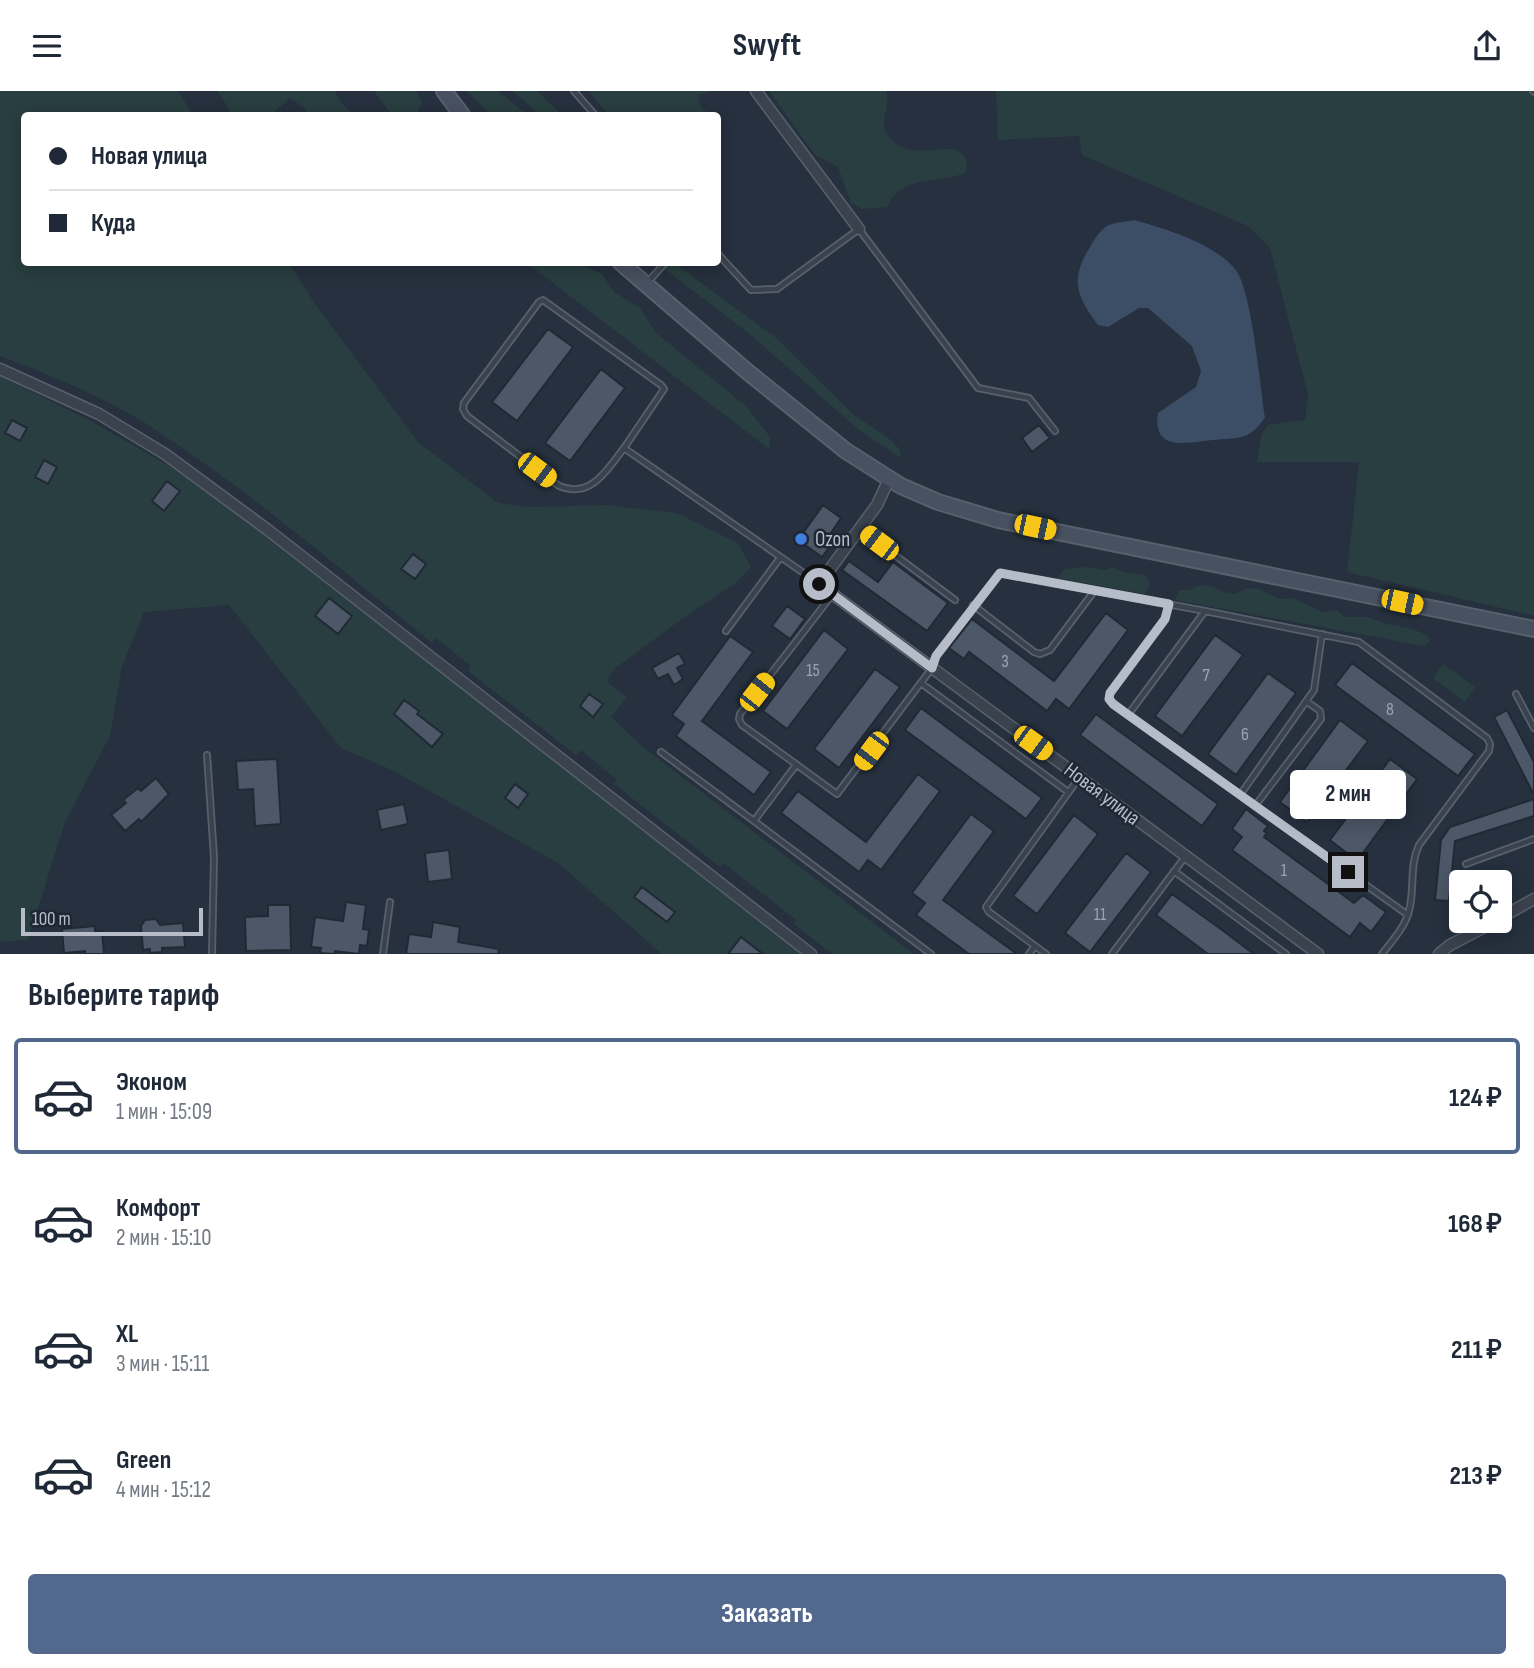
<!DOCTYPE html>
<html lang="ru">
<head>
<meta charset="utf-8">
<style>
  :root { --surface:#fff; --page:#f2f2f3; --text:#1f2937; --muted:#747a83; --line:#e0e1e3; --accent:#52688c }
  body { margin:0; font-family:"Sofia Sans Condensed",sans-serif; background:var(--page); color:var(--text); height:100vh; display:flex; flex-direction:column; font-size:26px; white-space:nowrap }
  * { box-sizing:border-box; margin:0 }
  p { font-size:23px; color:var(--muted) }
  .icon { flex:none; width:38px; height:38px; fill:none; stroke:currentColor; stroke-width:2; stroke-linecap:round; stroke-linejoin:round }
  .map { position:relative; height:863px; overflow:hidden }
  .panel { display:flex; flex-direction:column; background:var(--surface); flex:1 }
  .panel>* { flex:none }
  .guide { position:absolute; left:21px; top:21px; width:700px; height:154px; border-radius:7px; box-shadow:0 4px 18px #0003; display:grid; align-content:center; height:154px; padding:0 28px; background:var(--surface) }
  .buttons { position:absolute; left:1449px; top:779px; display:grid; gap:14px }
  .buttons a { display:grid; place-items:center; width:63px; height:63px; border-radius:7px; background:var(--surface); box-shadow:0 4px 18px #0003; font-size:35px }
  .scale { position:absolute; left:21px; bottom:18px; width:182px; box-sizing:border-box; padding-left:7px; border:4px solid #b6bdc9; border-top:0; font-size:19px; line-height:24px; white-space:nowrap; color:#b6bdc9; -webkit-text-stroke:5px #1f2734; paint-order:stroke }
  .end { position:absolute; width:32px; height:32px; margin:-16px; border:9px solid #b6bdc9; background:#111; box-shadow:0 0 0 4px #111 }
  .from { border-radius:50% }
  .bubble { position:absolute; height:49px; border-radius:7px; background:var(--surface); box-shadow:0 4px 18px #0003; font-size:23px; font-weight:700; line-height:49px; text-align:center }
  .car { position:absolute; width:21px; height:42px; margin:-21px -10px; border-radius:9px; box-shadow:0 0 5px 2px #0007; background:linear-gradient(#f5c518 24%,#345 0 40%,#f5c518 0 76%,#345 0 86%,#f5c518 0) }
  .guide b { display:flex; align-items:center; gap:24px; height:66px; font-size:26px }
  .guide b+b { border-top:2px solid var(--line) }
  .guide i { width:18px; height:18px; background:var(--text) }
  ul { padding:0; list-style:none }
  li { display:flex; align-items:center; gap:21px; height:116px; margin:0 14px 10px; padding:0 14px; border:4px solid transparent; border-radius:7px }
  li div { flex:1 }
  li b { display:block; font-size:26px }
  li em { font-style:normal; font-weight:700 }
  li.on { border-color:var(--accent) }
  li>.icon { width:63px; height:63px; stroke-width:1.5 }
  h2 { padding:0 28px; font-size:32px; line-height:84px }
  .button { display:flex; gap:14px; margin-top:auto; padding:14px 28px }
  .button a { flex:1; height:80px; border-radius:7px; background:var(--accent); color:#fff; font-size:28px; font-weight:700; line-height:80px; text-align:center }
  header { display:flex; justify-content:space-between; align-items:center; height:91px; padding:0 28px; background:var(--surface); font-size:32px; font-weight:700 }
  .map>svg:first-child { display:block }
</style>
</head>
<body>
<header><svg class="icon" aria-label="menu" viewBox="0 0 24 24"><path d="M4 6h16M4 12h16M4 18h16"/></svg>Swyft<svg class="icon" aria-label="share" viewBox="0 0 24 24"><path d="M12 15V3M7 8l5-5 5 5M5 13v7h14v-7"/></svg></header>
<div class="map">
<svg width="1534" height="863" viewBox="0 0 1534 863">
  <rect width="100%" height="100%" fill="#26303e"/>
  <!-- green -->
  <path fill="#293e40" d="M0,0H178L193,24H24V172H289L317,216L418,351L498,412L531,416L606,414L677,422L738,452L751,476L733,494L682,528L613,579L607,591L627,606L611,626L643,656L914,863H832L794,833L796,829L724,772L720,776L614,693L617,689L581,659L576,664L468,580L471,575L436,547L432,552C338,476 246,397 145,332C105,307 44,281 0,265Z
    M217,0H335L342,13L354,24H308L304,17L290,7L271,24H233Z
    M374,0H417L422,12L416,24H392Z
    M466,0H498L528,24H492Z
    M513,0H537L562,24H540Z
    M588,0H710L698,4L701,16L710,24H609Z
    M769,0H886C892,15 878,29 887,43C908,74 945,50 960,61C963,63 965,67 967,70L966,82C937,93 902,83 887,116L862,118L851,112L838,76L815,64Z
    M996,0H1534V525L1347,481L1359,371H1257L1261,346L1267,334L1305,329L1308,304L1270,157L1248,135L1082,64L1079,45L998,49Z
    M527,172H576L602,183L614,201L640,217L656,242L746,315L770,346L769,358Z
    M657,172H674L775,246L853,323L891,349L900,359L901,367L859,339L752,245Z
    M0,285L91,330L171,376L280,453L803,863H662L558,772L394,680L341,657L229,514L144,521L122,576L110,645L65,731L28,849L0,851Z
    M1088,476L1105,479L1112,476L1123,481L1145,484L1150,493L1145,503L1057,487L1065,478Z
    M1201,494L1213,495L1222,501L1234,503L1248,497L1259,498L1280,508L1293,507L1323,521L1337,519L1345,526H1367L1387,533L1413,538L1427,544L1430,551L1424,555L1175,509L1179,499H1189Z
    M1443,573L1475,596L1465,611L1433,587Z"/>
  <!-- water -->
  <path fill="#3c4d66" d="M1134,129C1164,137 1215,153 1235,178C1252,198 1260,295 1265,326C1261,333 1253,342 1245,345C1236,348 1222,348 1212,349C1186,352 1152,361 1158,322L1196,296L1201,280L1192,255L1148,217H1139L1108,236L1098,234C1076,205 1070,188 1090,156C1094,149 1100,139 1107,135C1114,131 1126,131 1134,129Z"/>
  <!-- building -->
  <path fill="#4c5767" stroke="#212935" stroke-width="2" d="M548,238L573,256L517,330L492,311Z
    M601,278L625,297L570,370L545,352Z
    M12,329L27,337L20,350L5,342Z
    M1039,334L1050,347L1032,361L1022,347Z
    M44,369L57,376L48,393L35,386Z
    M167,390L180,400L164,420L152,410Z
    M823,414L841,427L831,442L837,446L822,466L798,449Z
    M413,463L426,473L415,488L401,478Z
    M849,470L878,491L893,471L948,512L927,540L842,479Z
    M329,507L352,525L338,543L315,525Z
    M787,515L805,528L790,548L772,535Z
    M1106,522L1128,539L1069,618L1056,608L1047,620L969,561L964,568L949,557L972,528L1054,590Z
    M824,539L848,558L787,638L763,620Z
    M1215,544L1243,564L1182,645L1155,625Z
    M730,545L753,561L702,630L771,681L754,704L676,645L684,633L672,624Z
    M679,562L685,573L677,577L683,588L674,594L668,583L658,588L652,577Z
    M1352,572L1475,663L1458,685L1335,594Z
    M875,578L900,596L839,677L814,658Z
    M1268,582L1296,602L1236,684L1208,663Z
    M589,603L603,613L593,626L580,615Z
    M404,609L419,620L417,623L443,643L432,656L394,623Z
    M921,617L1042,707L1026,728L905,639Z
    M1507,619L1534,671V704L1494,626Z
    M1096,623L1218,713L1202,735L1080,644Z
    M1340,629L1368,650L1307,731L1280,711Z
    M277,668L281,733L255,735L253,698L238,699L236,670Z
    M1390,668L1417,688L1357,770L1330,749Z
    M918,683L940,700L881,779L868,769L859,781L781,722L798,700L866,751Z
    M156,687L169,703L141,731L139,728L125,740L111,724L126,712L123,709L138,697L141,700Z
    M515,693L528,703L518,717L505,707Z
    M1534,708V725L1455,750L1449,810L1435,809L1441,749L1450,736Z
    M404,713L408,733L381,739L377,719Z
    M1246,718L1268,735L1264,740L1267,742L1264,746L1354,812L1363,804L1386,821L1371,841L1360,832L1350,846L1232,759L1242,746L1232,738Z
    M971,723L994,740L943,809L1017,863H969L916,824L925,812L912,802Z
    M1074,724L1098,743L1037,823L1013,805Z
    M449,759L452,788L428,791L425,762Z
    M1126,762L1151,781L1090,861L1065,842Z
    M642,796L675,821L667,831L634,806Z
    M1172,803L1218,836L1254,863H1208L1156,824Z
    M346,811L366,814L363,838L369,839L367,855L360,854L359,863L335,860L334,863L320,862L321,857L311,856L315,826L343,830Z
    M268,814H290L291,859L246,860L245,826L268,825Z
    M156,828L160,834L183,832L185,856L162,857V861L150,862V858L143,859L141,835L145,829Z
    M433,831L460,836L458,851L499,858L498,863H406L409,843L431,846Z
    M95,835V840H102L104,863H85V860L64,862L62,838Z
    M741,846L763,863H728Z"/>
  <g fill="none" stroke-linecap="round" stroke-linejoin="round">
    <!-- lane casing -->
    <g stroke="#58606c" stroke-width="8">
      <path id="lane" d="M574,0L595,24
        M1533,0L1534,1
        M718,163L751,199L777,198L859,138L978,297L1029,307L1055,340
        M647,192L665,172
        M624,357C607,379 591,408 559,395L467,325L463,318L464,312L539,211L543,209L661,294L664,298L624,357L818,492
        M860,438L955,509
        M832,504L740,623L739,628L742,634L837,703L932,577L936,565L1000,482L1205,520
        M973,514L1034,561L1040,563L1050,559L1095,499
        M726,540L780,467
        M921,592L1068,701
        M1516,603L1534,637
        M1128,624L1109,608L1110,602L1165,528L1169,513
        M661,661L754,730
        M207,664L214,766L212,863
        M796,674L754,730L931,863
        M1240,704L1314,599L1322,543
        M1255,715L1321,628L1320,620L1306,610
        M1466,773L1534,748
        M1174,780L1286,863
        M383,863L390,811
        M1029,863L1035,855
        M1046,863L989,821L986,816L1079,687
        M1112,863L1185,766
        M1382,863C1392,850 1405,836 1409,820C1415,798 1409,775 1419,754L1489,660L1490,653L1487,647L1359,551L1205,520L1128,624L1408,824"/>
    </g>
    <!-- street casing -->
    <g stroke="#58606c" stroke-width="13">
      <path id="street" d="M756,0L859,138
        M0,278L99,323L165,363L268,439L811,863
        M889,388L877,414L819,493L1318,863
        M1500,827L1534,808
        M1439,863L1450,854L1496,830"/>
    </g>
    <!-- secondary casing -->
    <g stroke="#58606c" stroke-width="18">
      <path id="secondary" d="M444,0L462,24
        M621,172L749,282L846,360L901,395L938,411L998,429L1534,538"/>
    </g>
    <!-- lane -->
    <use href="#lane" stroke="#3a424e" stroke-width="4.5"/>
    <!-- street -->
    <use href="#street" stroke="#3a424e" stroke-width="10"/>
    <!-- secondary -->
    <use href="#secondary" stroke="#485161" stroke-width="14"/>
  </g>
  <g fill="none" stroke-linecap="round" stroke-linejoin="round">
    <!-- route -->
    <path stroke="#b6bdc9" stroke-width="9" d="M819,493L932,577L936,565L1000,482L1169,513L1165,528L1110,602L1109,608L1113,613L1348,781"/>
  </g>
  <!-- markers -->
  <circle fill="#3f7fe0" stroke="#1f2734" stroke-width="2.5" cx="801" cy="448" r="7"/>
  <g text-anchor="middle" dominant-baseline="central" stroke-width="5" stroke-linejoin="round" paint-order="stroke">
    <!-- number labels -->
    <g font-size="18" fill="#9ca4b0">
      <text x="1005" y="570">3</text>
      <text x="813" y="579">15</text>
      <text x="1206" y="584">7</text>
      <text x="1390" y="618">8</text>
      <text x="1245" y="643">6</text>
      <text x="1284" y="779">1</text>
      <text x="1100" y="823">11</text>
    </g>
    <!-- poi labels -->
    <g font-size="21" fill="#b6bdc9" stroke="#1f2734" text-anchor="start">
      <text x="815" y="448">Ozon</text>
    </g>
    <!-- street labels -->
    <g font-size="21" fill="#b6bdc9" stroke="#1f2734">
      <text transform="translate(1102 703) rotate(37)">Новая улица</text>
    </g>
  </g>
</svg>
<div class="buttons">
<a><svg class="icon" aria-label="locate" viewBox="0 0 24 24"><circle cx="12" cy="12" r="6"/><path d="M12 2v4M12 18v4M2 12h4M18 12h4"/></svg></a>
</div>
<div class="scale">100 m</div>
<i class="end from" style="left:819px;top:493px"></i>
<i class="end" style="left:1348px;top:781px"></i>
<div class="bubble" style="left:1290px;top:679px;width:116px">2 мин</div>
<i class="car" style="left:537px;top:379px;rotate:127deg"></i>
<i class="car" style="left:1035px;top:436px;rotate:102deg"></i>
<i class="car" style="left:879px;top:452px;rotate:307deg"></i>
<i class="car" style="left:1402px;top:511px;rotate:102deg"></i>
<i class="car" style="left:757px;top:601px;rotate:38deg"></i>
<i class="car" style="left:1033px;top:652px;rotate:126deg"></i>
<i class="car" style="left:871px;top:660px;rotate:217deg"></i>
<div class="guide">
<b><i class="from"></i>Новая улица</b>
<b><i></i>Куда</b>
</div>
</div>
<section class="panel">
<h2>Выберите тариф</h2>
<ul>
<li class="on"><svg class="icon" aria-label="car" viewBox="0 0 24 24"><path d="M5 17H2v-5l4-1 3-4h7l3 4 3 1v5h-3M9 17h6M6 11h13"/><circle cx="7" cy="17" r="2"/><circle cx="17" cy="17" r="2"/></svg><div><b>Эконом</b><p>1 мин · 15:09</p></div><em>124 ₽</em></li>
<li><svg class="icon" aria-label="car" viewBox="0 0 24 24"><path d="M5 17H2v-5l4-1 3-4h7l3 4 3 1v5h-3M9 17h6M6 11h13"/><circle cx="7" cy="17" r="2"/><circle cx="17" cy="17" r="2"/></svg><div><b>Комфорт</b><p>2 мин · 15:10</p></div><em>168 ₽</em></li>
<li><svg class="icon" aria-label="car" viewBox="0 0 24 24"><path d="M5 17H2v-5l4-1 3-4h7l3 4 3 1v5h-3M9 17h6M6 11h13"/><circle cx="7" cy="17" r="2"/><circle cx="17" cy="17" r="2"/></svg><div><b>XL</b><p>3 мин · 15:11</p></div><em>211 ₽</em></li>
<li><svg class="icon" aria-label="car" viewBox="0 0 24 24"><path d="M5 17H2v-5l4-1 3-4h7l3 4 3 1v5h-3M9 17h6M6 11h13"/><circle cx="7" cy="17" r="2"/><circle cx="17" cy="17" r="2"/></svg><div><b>Green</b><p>4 мин · 15:12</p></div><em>213 ₽</em></li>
</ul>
<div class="button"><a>Заказать</a></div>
</section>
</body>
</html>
